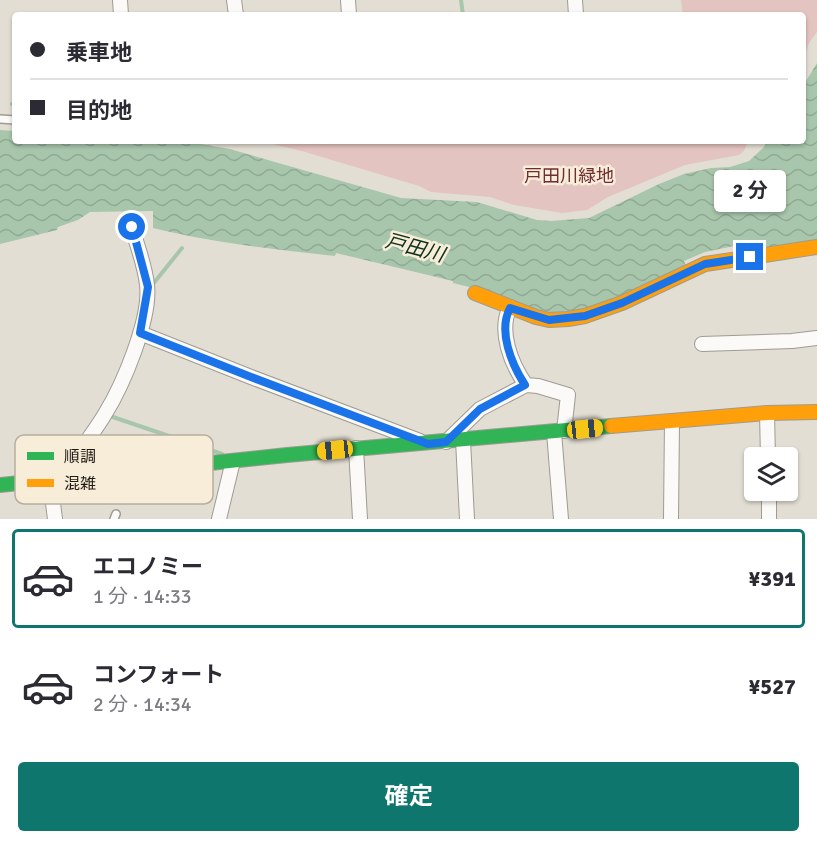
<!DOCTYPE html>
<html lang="ja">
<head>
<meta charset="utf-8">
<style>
  :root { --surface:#fff; --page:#f7f7f7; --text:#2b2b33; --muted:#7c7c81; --line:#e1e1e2; --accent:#0f766e }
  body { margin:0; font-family:Signika,"Noto Sans JP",sans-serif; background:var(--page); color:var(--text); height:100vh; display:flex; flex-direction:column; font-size:22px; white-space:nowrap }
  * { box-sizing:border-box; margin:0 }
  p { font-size:20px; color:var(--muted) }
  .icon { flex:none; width:33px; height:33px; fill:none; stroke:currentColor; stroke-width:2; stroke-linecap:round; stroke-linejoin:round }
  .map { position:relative; height:519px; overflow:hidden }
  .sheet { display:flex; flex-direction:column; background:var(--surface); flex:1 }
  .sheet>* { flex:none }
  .guide { position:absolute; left:12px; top:12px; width:794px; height:132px; border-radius:6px; box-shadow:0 2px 4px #0004; display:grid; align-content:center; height:132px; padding:0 18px; background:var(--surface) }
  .buttons { position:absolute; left:744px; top:447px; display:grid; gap:12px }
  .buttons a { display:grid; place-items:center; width:54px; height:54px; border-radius:6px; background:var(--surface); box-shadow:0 2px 4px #0004; font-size:30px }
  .end { position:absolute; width:27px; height:27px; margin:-14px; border:8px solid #1a73e8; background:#fff; box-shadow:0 0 0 3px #fff }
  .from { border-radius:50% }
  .bubble { position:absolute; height:42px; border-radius:6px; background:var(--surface); box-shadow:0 2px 4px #0004; font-size:20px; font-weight:700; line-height:42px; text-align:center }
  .car { position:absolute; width:18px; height:36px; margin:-18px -9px; border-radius:8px; box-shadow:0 0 4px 2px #0007; background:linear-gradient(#f5c518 24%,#345 0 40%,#f5c518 0 76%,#345 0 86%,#f5c518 0) }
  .guide b { display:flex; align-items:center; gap:21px; height:57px; font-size:22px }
  .guide b+b { border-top:2px solid var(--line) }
  .guide i { width:15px; height:15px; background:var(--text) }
  ul { padding:10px 0 0; list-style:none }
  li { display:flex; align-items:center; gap:18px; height:99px; margin:0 12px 9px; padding:0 6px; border:3px solid transparent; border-radius:6px }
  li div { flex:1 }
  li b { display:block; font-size:22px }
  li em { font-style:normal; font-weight:700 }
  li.selected { border-color:var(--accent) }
  li>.icon { width:54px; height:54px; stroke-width:1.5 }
  .button { display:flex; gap:12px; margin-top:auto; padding:12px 18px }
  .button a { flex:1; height:69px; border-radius:6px; background:var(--accent); color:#fff; font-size:24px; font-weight:700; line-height:69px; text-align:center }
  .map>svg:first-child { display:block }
</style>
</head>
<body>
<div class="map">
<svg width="817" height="519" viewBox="0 0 817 519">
  <defs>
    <pattern id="water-waves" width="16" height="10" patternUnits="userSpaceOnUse" patternTransform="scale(1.5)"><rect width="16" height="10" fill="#a8c6ac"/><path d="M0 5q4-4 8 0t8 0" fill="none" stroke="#90aa93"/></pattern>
  </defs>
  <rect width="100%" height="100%" fill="#e3ded3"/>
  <!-- park -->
  <path fill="#e4c4c0" d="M681,0H817V32L809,43L803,60L802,15H683Z
    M261,141H748L744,151L739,155L685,165L608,197L587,210L562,213L514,205L490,197L431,192L419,186L305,152Z"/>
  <!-- water -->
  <path fill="url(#water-waves)" d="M817,63V240L750,249L749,243L705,252L684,261L686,266L605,305L550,314L493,293L453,283V281L336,253L335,256C274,249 213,243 153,228V211L90,212L78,220L58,227L57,230L0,244V130L15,131V141L189,142L230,149L401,198L477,202L537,220L551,221L589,218L659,184L684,174L711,168L730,167L749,161L763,148L768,141H802L803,86Z"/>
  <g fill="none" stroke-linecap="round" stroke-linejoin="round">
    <!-- stream -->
    <path stroke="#a8c6ac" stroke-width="4" d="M461,0L463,15
      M12,104H15
      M153,288V284L182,248
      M107,415L222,454"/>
    <!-- lane casing -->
    <g stroke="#9f9b93" stroke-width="10">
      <path id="lane" d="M0,119L15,120
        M114,519L116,514"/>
    </g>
    <!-- street casing -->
    <g stroke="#9f9b93" stroke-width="16">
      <path id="street" d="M120,0L121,15
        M234,0L236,15
        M348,0L349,15
        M575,0L576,15
        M510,307C498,331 511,364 526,385
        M140,333L251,377L420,441
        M702,344L792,341L817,338
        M767,413L768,458
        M554,432L561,519
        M463,440L467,519
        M446,442L480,409L526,385L538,386L568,395L564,431
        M356,448L360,519
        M69,477C75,453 92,436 105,414C123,385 151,319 147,285C145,265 137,246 132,227
        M50,480L55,519
        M769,490V519
        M219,519L233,461
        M671,519L672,421"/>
    </g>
    <!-- fast casing -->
    <g stroke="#9f9b93" stroke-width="16">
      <path id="fast" d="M0,485L287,455L611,426"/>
    </g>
    <!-- slow casing -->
    <g stroke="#9f9b93" stroke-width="16">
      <path id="slow" d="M475,293L536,317L549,320L568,319L585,316L622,303L705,264L817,247
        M611,426L767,413L817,412"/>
    </g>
    <!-- lane -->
    <use href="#lane" stroke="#fbfaf8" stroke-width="7"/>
    <!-- street -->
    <use href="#street" stroke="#fbfaf8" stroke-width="14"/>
    <!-- fast -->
    <use href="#fast" stroke="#30b455" stroke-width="14"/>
    <!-- slow -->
    <use href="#slow" stroke="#ff9f0a" stroke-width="14"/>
  </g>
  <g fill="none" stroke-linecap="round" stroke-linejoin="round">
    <!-- route -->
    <path stroke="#1a73e8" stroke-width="8" d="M132,227L148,287L140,333L251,377L428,444L446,442L480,409L525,385C511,363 498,331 510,308L549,320L585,316L622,303L705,264L750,257"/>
  </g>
  <g text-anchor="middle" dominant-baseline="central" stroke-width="5" stroke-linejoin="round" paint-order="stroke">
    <!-- park labels -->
    <g font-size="18" fill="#6f2c34" stroke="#f8edd9">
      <text x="569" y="176">戸田川緑地</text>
    </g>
    <!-- water labels -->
    <g font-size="20" font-style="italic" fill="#0e311c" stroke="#f8edd9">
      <text transform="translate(415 248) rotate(15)">戸田川</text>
    </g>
  </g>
  <!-- legend -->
  <rect x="15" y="435" width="198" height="69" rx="9" fill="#f8edd9" stroke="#b7ae9e" stroke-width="1.5"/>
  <rect x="27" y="452" width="27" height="8" fill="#30b455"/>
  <rect x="27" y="479" width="27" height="8" fill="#ff9f0a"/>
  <g font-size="16" fill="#1f1b14">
    <text x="64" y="462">順調</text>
    <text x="64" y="489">混雑</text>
  </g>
</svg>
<div class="buttons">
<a><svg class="icon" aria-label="layers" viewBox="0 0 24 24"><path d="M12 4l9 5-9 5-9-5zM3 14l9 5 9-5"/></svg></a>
</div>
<i class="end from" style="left:132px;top:227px"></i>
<i class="end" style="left:750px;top:257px"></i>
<div class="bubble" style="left:714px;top:170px;width:72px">2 分</div>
<i class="car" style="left:585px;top:429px;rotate:84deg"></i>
<i class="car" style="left:335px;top:450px;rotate:264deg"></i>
<div class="guide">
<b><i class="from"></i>乗車地</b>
<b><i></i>目的地</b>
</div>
</div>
<section class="sheet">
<ul>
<li class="selected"><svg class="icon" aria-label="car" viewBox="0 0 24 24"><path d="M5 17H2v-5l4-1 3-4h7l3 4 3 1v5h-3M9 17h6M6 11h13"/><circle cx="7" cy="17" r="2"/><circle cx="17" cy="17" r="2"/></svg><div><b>エコノミー</b><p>1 分 · 14:33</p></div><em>¥391</em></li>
<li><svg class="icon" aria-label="car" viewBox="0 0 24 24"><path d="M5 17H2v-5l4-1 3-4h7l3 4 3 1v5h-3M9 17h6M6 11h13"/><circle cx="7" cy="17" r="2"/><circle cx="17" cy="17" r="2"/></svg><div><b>コンフォート</b><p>2 分 · 14:34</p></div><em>¥527</em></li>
</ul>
<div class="button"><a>確定</a></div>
</section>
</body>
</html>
